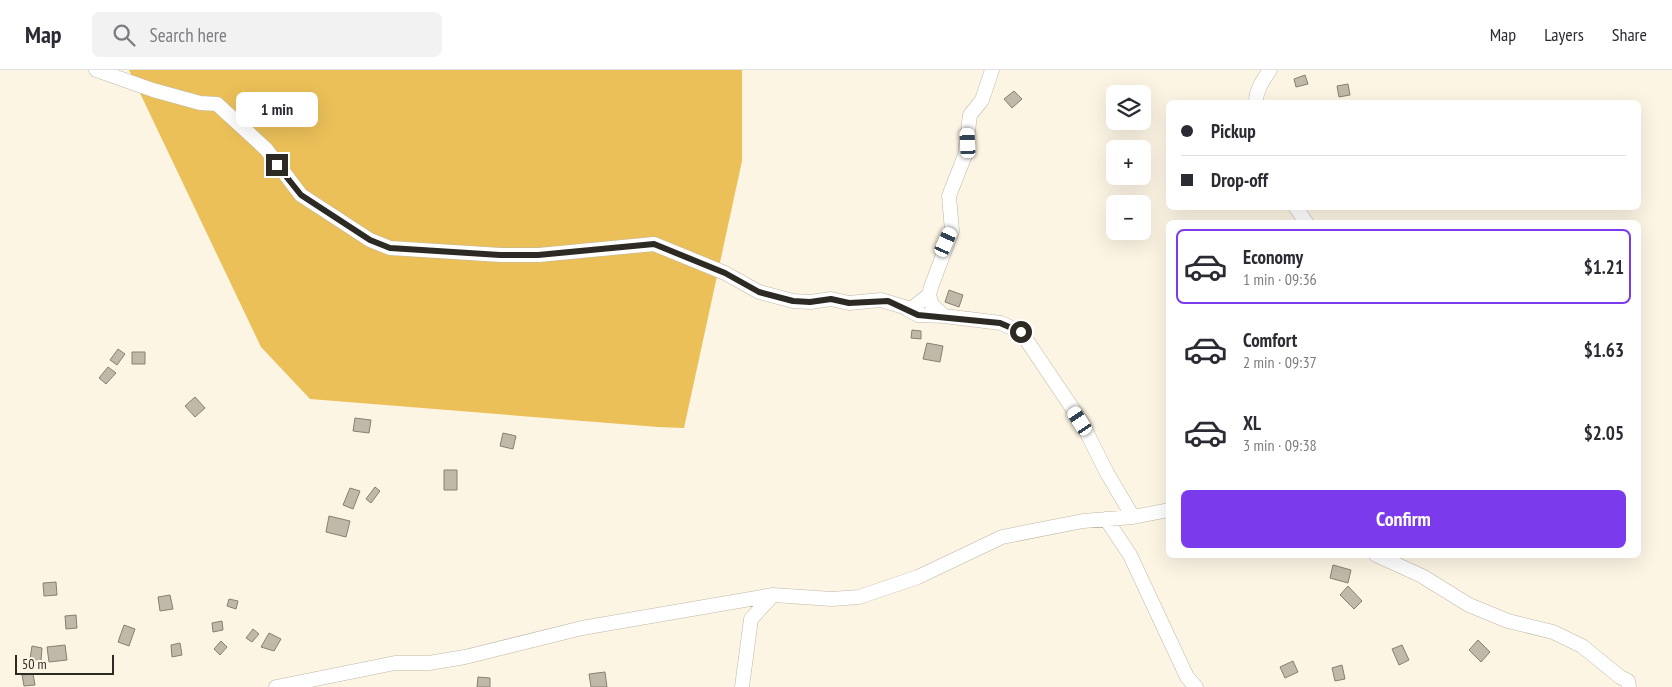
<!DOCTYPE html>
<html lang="en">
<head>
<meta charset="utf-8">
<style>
  :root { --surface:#fff; --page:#f2f2f3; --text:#2b2b33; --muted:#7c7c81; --line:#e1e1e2; --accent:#7c3aed }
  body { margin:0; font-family:"PT Sans Narrow",sans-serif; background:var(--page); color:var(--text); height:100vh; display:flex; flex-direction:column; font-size:19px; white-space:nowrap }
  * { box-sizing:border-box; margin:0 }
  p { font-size:16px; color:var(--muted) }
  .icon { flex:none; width:28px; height:28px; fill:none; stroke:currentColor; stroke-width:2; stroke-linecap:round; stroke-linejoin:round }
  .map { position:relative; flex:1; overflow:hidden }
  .sheet { position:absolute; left:1166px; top:150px; width:475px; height:338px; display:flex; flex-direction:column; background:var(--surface); border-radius:8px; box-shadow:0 5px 20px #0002 }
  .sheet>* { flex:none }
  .guide { position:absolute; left:1166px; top:30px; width:475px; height:110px; border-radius:8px; box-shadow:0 5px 20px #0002; display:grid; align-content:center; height:110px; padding:0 15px; background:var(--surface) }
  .tools { position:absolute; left:1106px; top:15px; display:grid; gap:10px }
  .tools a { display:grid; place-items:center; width:45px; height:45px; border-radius:8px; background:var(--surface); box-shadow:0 5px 20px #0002; font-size:25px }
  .scale { position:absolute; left:15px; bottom:12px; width:99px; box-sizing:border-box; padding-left:5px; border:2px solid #2c2a23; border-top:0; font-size:14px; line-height:18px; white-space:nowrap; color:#2c2a23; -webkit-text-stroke:4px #fdf5e4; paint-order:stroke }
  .end { position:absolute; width:22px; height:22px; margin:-11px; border:6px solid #2c2a23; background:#fff; box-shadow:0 0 0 2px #fff }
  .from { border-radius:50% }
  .bubble { position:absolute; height:35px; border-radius:8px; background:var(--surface); box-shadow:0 5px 20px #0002; font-size:16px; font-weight:600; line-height:35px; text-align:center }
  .car { position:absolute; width:15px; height:30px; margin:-15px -8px; border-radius:6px; box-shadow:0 0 4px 1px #0007; background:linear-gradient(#fff 24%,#345 0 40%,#fff 0 76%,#345 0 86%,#fff 0) }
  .guide b { display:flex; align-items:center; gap:18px; height:48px; font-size:19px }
  .guide b+b { border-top:1px solid var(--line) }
  .guide i { width:12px; height:12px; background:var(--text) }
  ul { padding:9px 0 0; list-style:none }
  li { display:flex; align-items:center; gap:15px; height:75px; margin:0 10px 8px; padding:0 5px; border:2px solid transparent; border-radius:8px }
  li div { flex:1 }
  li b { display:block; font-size:19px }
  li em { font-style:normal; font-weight:600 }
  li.active { border-color:var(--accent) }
  li>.icon { width:45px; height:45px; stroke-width:1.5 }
  .action { display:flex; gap:10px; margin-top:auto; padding:10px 15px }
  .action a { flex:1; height:58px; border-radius:8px; background:var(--accent); color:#fff; font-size:20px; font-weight:600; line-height:58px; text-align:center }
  header { display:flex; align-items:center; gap:30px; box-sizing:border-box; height:70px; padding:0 25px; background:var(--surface); border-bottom:1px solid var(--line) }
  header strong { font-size:24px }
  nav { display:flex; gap:28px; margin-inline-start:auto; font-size:18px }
  .search { width:350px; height:45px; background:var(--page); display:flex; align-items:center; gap:12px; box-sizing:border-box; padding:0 18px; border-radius:8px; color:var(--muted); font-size:19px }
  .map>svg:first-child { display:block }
</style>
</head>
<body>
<header>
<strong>Map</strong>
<div class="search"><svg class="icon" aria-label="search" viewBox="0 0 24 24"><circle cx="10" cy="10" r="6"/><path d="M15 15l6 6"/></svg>Search here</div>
<nav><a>Map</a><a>Layers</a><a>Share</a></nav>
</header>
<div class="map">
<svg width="1672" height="617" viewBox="0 0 1672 617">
  <rect width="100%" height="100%" fill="#fdf5e4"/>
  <!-- forest -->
  <path fill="#ebc059" d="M129,0H742V91L684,358L658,357L310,329L261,277Z"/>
  <!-- building -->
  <path fill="#c0b9a9" stroke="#878072" d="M1305,5L1308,14L1296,17L1294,9Z
    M1348,14L1350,25L1339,27L1337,16Z
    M1014,21L1022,29L1012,38L1004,29Z
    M949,220L963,225L959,237L945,232Z
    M912,260L921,261V269L911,268Z
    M927,273L943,276L940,292L923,289Z
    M118,279L125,284L117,295L110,290Z
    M132,282H145V294H132Z
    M108,297L116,303L106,314L99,308Z
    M195,327L205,338L195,347L185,336Z
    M355,348L371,350L369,363L353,361Z
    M503,363L516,366L513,379L500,376Z
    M444,400H457V420H444Z
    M375,417L380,421L371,433L366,429Z
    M350,418L360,421L353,439L343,435Z
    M329,446L350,451L346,467L326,462Z
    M1333,495L1351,500L1348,513L1330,508Z
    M56,512L57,525L44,526L43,513Z
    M1348,516L1362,531L1354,539L1340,525Z
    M170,525L173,539L160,541L158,527Z
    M229,529L238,531L236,539L227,536Z
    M76,545L77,558L66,559L65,546Z
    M222,551L223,560L213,562L212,553Z
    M124,555L135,559L129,576L118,572Z
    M253,559L259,564L252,572L246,568Z
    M269,563L281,569L274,581L261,577Z
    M1478,570L1490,582L1481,592L1469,580Z
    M221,571L227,577L220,585L214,579Z
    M180,573L182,585L172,587L171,575Z
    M65,575L67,590L49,592L47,577Z
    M1402,575L1409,590L1399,595L1392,579Z
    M32,576L42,578L41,591L30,589Z
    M1293,591L1298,602L1285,608L1280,597Z
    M1342,595L1345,609L1335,611L1332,598Z
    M605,602L607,617H591L589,604Z
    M33,604L35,615L24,616L22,605Z
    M478,607L490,608V617H477Z"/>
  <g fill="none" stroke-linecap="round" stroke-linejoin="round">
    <!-- minor casing -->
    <g stroke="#beb7a7" stroke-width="15">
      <path id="minor" d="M96,0L153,20L200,33L217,34L266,79L301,125L370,170L390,178L501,185H539L654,174L725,203L759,222L793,231L810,232L831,229L849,233L881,230L911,239L929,225
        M992,0L982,30L970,45L965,85L949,126L952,161L931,217L929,225L932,235L944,246L1001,253L1021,262L1081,351L1107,403L1133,447
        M1256,32C1256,20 1263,10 1270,0
        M1296,138L1306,152
        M907,239L918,245L944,246
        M1106,449L1130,485L1187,607L1196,617
        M1376,485L1422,506L1469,535L1508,551L1553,562L1582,576L1620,607L1628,611L1629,617
        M276,617L395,593H429L465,587L582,558L773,525L832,529L859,527L918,507L1002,467L1083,451L1133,447L1169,440
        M742,617L751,549L773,525"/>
    </g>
    <!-- minor -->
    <use href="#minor" stroke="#fff" stroke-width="14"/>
  </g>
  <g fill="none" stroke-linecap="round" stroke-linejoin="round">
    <!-- route -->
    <path stroke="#2c2a23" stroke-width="6" d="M277,95L301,125L370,170L390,178L500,185H538L654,174L725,203L759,222L793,231L810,232L831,229L849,233L888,231L918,245L1000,253L1021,262"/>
  </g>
</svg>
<div class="tools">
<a><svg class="icon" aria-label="layers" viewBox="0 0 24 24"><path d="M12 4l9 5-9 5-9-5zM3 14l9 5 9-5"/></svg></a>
<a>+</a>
<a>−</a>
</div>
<div class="scale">50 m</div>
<i class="end from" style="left:1021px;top:262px"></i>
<i class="end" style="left:277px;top:95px"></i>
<div class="bubble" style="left:236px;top:22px;width:82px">1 min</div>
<i class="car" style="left:968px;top:73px;rotate:357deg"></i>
<i class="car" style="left:946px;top:172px;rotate:24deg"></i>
<i class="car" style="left:1080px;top:351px;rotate:327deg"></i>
<div class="guide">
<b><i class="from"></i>Pickup</b>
<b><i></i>Drop-off</b>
</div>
<section class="sheet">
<ul>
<li class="active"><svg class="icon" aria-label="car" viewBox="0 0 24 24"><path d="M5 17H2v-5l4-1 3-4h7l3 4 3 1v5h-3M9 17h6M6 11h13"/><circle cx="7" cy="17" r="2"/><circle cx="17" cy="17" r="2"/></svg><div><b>Economy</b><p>1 min · 09:36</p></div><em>$1.21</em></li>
<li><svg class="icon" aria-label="car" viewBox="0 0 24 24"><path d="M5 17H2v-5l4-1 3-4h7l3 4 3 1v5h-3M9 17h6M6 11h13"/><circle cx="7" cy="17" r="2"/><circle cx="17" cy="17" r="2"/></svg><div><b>Comfort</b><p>2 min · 09:37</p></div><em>$1.63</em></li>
<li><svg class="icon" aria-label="car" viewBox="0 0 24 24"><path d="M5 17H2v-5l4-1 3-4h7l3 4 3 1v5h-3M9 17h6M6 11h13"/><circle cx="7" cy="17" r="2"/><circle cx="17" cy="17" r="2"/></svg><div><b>XL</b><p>3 min · 09:38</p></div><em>$2.05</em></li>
</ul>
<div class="action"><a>Confirm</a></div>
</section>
</div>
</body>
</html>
